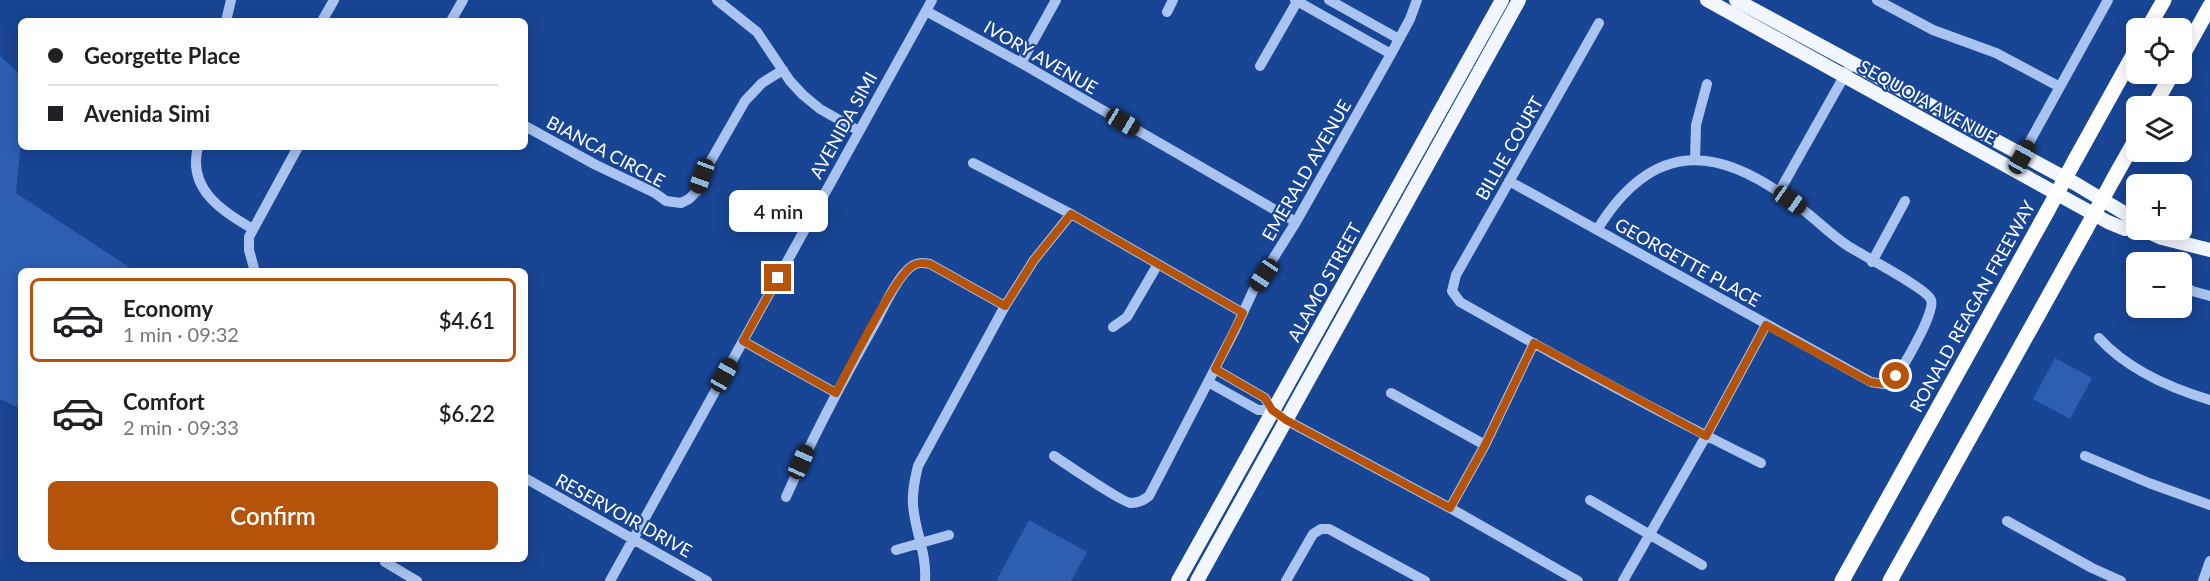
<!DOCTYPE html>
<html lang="en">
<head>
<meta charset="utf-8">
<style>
  :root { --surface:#fff; --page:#f2f2f2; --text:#202124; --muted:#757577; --line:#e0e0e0; --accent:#b45309 }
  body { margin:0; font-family:Lato,sans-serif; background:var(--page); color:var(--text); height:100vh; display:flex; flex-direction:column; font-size:22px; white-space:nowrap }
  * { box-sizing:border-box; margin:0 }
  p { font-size:20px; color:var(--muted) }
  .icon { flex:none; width:33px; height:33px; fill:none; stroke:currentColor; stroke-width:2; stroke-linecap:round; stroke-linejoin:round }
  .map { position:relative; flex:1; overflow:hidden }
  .panel { position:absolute; left:18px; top:268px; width:510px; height:294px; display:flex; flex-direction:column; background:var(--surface); border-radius:9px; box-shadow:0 3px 15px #0003 }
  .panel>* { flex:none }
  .guide { position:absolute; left:18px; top:18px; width:510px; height:132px; border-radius:9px; box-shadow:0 3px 15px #0003; display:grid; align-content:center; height:132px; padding:0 30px; background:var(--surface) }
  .fabs { position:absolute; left:2126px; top:18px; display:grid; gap:12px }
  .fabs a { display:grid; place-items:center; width:66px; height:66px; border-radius:9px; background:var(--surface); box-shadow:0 3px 15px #0003; font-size:30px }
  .end { position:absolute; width:27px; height:27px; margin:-14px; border:8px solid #b45309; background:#fff; box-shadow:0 0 0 3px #fff }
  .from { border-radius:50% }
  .bubble { position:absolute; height:42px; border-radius:9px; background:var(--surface); box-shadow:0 3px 15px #0003; font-size:20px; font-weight:600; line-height:42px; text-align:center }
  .car { position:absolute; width:18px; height:36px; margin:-18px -9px; border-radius:8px; box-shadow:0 0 4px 2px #0007; background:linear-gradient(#222 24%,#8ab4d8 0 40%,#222 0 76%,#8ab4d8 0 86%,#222 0) }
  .guide b { display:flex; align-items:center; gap:21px; height:57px; font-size:22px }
  .guide b+b { border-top:2px solid var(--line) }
  .guide i { width:15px; height:15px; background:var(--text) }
  ul { padding:10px 0 0; list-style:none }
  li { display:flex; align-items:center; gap:18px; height:84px; margin:0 12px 9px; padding:0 18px; border:3px solid transparent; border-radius:9px }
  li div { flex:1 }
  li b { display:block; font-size:22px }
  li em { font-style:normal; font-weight:600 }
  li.current { border-color:var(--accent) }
  li>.icon { width:54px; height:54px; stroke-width:1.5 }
  .cta { display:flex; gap:12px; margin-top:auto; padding:12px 30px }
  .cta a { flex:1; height:69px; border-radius:9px; background:var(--accent); color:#fff; font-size:24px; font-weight:600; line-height:69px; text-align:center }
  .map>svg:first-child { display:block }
</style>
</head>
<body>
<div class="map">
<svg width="2210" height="581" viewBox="0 0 2210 581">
  <rect width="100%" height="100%" fill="#184594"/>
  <!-- green -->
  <path fill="#2c5eb2" d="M0,56L21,75V141L16,193L135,271L21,272V409L0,399Z
    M2055,358L2092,378L2070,419L2033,399Z
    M1029,520L1087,552L1071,581H996Z"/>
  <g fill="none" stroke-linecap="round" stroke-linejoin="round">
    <!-- minor -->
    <path stroke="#a9c4f0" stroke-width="10" d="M717,0L757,32L790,81L803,95L820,109L859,131
      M1295,0L1391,54
      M1329,0L1399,39
      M1877,0L1933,30L1996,53L2060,87
      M926,11L1021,63L1296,222
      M1167,12L1173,0
      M226,21L231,0
      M322,21L334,0
      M451,21L463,0
      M1599,23L1456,275L1452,291L1460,302C1559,358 1659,413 1761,463
      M1021,63L1056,0
      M1260,66L1298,0
      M525,126L596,165L655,193L666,201L681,203L689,199L697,191L702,176L745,101L762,83L783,70
      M198,147C187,188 221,211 253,229
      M1695,160L1696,125L1707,84
      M973,163L1071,214L1243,313
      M2014,170L2108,0
      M1509,181L1871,382L1884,384C1889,382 1892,380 1895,377C1904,366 1936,311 1931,300C1928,289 1862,255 1848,246C1831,235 1818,221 1802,209C1723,146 1655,135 1597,230
      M1779,192L1851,64
      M1872,262L1905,201
      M255,272L249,250V237L298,147
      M2181,284L2192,291L2210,296
      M1113,327L1127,317L1158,264
      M2099,338C2127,369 2170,388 2210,400
      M743,341L836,393
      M1215,369L1265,398L1272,410L1286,420L1450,508L1578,581
      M1208,382L1258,410H1272
      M1391,393L1485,445
      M1054,456C1066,464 1123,503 1131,503C1138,503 1144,500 1149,496L1235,330L1253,291L1296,222L1391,54L1410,19L1417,0
      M2085,456L2149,483L2210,505
      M525,478L707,581
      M786,497C813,436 844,378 877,320C884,306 899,274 912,266C918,262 924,263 930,264L1005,306
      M1590,500L1702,565
      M1450,508L1485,445L1534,343
      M2007,521L2092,568L2121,581
      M896,550L949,535
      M386,560L385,562L417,581
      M610,581L932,0
      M925,581C927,553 915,532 913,505C912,491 915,479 918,466L1005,306L1034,260L1071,214
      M1286,581L1313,534L1321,529H1329L1425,581
      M1623,581L1706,436L1766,325
      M2203,581L2210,561"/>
    <!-- major -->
    <path stroke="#f2f6ff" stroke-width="14" d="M1707,0L2108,222L2125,229L2134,225
      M1736,0L2076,184L2131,217L2136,226
      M2144,230L2162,238L2210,250
      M1178,581L1502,0
      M1197,581L1519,0"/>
    <!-- highway -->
    <path stroke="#fff" stroke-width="15" d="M2148,28L2164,0
      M2181,58L2210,6
      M2154,106L2172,74
      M2075,160L2136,50
      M2114,178L2136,139
      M1842,581L2048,210
      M1890,581L2086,229"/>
    <!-- highway-bridge -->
    <path stroke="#fff" stroke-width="15" d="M2048,210L2075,160
      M2086,229L2114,178"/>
  </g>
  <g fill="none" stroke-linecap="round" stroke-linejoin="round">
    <!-- route -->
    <path stroke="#b45309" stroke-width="8" d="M778,278L743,341L836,393C848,370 895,276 912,266C918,262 924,263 930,264L1005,306L1034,260L1071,214L1243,313L1215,369L1265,398L1272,410L1286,420L1450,508L1485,445L1534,343L1706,436L1766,325L1870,382L1884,384L1896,376"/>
  </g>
  <g text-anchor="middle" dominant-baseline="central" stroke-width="4.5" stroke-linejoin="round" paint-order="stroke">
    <!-- street labels -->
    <g font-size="18" fill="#fff" stroke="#184594">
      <text transform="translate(1041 57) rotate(30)">IVORY AVENUE</text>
      <text transform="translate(1928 102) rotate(29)">SEQUOIA AVENUE</text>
      <text transform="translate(843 125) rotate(-61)">AVENIDA SIMI</text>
      <text transform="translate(1509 148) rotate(-60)">BILLIE COURT</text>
      <text transform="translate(606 151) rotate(28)">BIANCA CIRCLE</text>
      <text transform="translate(1306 170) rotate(-60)">EMERALD AVENUE</text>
      <text transform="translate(1688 262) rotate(29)">GEORGETTE PLACE</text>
      <text transform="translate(1324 282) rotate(-61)">ALAMO STREET</text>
      <text transform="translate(1972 306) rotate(-61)">RONALD REAGAN FREEWAY</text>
      <text transform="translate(624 515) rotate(29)">RESERVOIR DRIVE</text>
    </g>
  </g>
</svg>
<div class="fabs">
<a><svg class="icon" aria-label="locate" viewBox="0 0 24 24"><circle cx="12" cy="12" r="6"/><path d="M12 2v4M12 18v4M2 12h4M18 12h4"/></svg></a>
<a><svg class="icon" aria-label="layers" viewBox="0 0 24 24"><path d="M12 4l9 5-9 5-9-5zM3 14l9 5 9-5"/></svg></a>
<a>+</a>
<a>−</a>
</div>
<i class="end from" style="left:1896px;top:376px"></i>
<i class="end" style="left:778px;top:278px"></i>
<div class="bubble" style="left:729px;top:190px;width:99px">4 min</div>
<i class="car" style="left:1123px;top:122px;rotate:120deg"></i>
<i class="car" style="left:2022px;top:157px;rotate:29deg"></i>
<i class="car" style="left:702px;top:176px;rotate:200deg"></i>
<i class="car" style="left:1790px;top:200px;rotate:125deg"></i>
<i class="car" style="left:1264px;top:275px;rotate:214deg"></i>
<i class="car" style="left:724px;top:375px;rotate:29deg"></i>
<i class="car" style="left:801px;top:462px;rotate:24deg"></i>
<div class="guide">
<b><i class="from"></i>Georgette Place</b>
<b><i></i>Avenida Simi</b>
</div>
<section class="panel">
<ul>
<li class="current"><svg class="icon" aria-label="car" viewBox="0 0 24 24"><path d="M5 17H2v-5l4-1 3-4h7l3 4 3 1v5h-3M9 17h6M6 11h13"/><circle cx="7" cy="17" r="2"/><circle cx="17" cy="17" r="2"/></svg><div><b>Economy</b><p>1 min · 09:32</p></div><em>$4.61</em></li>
<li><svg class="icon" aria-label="car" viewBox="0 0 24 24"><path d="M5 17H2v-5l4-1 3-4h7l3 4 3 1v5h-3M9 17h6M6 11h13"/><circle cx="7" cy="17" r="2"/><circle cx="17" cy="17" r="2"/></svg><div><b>Comfort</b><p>2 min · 09:33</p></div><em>$6.22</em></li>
</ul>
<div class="cta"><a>Confirm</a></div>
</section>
</div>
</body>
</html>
